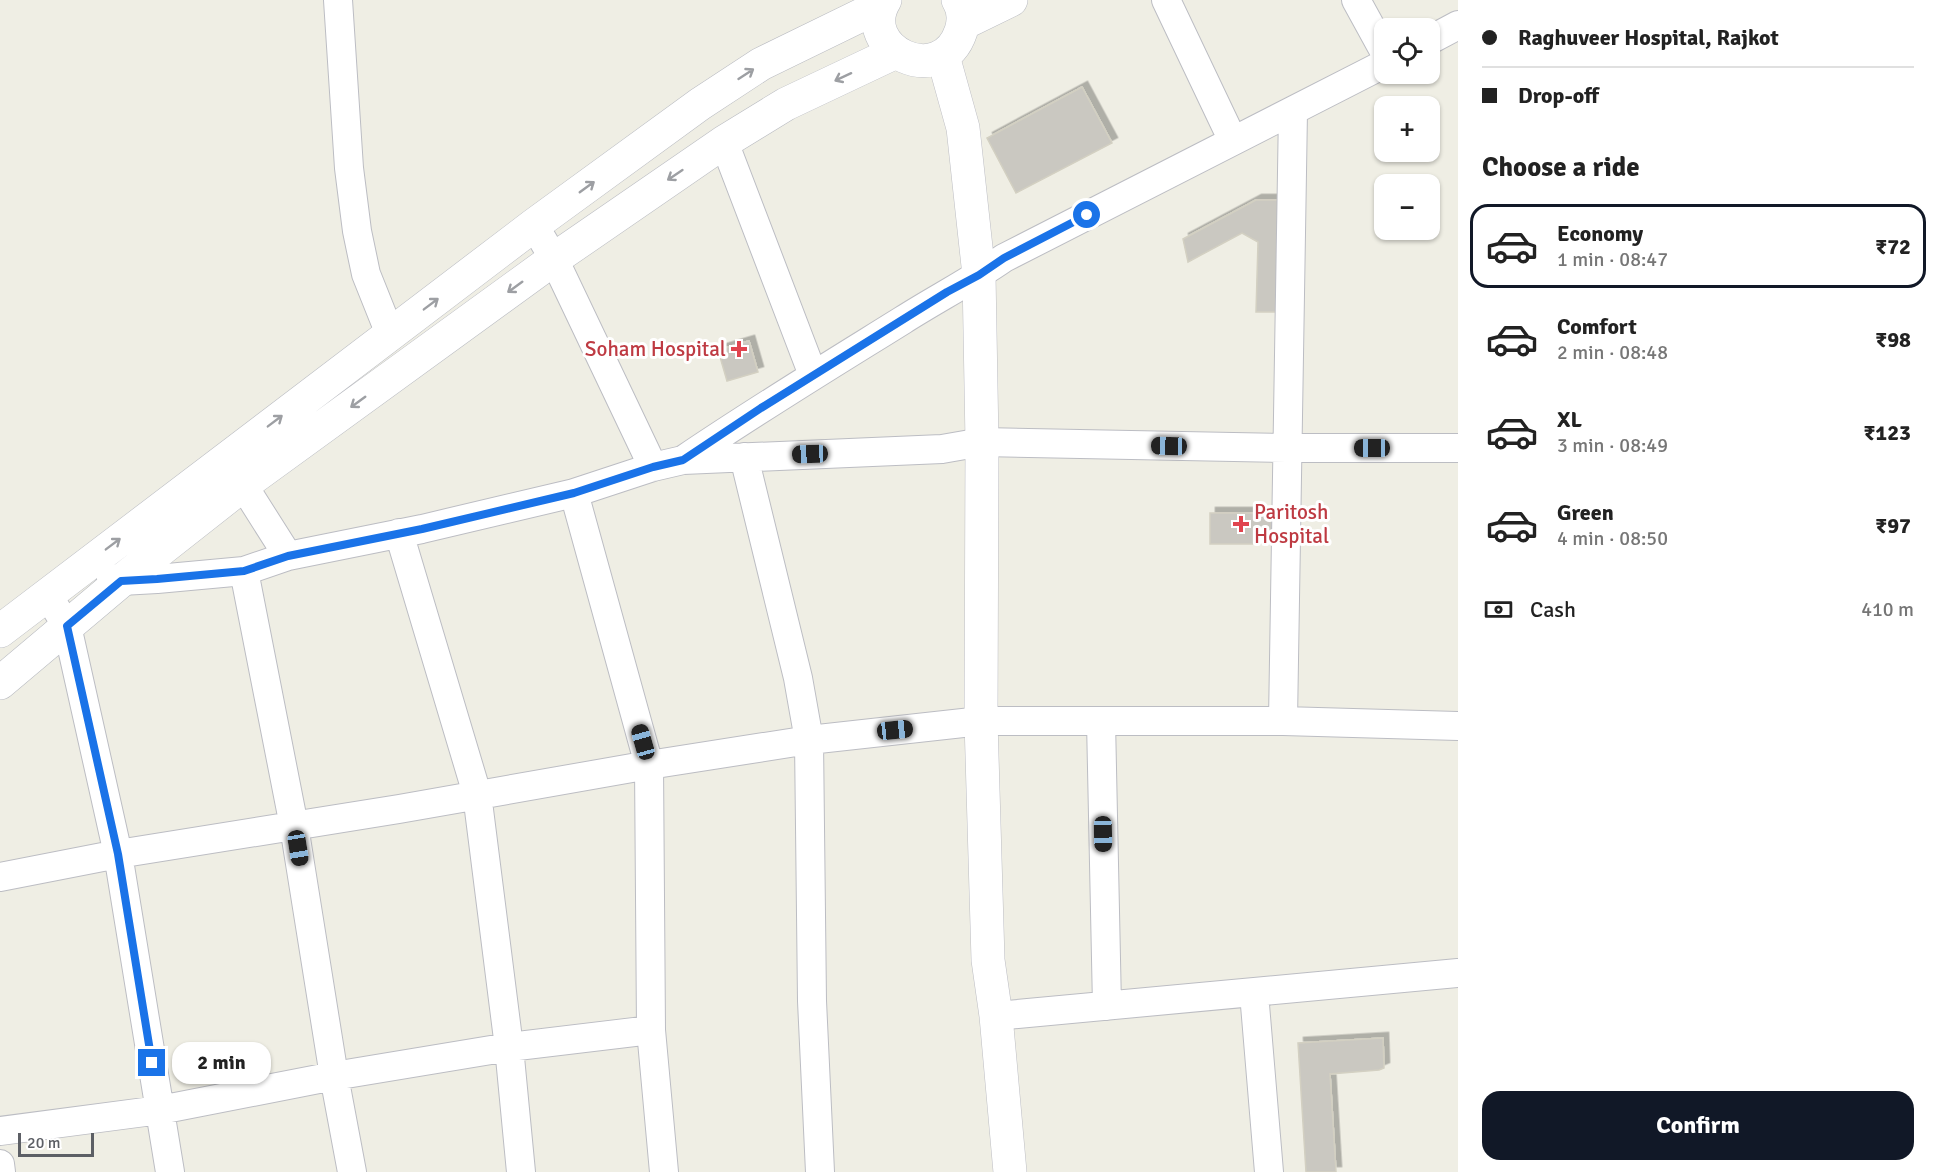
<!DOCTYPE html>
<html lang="en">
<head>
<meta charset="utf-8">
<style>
  :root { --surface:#fff; --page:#f2f2f2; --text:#222; --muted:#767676; --line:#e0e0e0; --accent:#111827 }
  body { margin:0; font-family:Signika,sans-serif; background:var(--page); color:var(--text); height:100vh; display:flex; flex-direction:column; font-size:22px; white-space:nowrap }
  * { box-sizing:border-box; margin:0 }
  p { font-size:20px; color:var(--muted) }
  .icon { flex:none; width:33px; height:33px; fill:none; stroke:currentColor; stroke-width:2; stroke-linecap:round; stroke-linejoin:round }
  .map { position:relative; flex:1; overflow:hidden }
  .drawer { display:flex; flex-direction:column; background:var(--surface); width:480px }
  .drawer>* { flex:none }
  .top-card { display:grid; align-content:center; height:132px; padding:0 24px; background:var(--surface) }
  .buttons { position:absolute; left:1374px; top:18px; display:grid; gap:12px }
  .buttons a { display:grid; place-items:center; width:66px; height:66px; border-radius:12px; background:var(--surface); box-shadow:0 2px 4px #0004; font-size:30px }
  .scale { position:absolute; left:18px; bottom:15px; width:76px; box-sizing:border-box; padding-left:6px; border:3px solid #5c5f65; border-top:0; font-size:16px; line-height:21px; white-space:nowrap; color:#5c5f65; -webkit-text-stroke:4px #fff; paint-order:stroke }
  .end { position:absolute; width:27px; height:27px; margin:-14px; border:8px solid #1a73e8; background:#fff; box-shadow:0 0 0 3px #fff }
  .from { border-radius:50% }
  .bubble { position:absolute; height:42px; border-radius:18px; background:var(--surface); box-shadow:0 2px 4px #0004; font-size:20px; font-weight:700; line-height:42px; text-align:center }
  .car { position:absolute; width:18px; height:36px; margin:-18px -9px; border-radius:8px; box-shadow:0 0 4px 2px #0007; background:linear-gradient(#222 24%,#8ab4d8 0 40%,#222 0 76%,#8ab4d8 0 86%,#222 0) }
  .top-card b { display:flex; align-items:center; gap:21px; height:57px; font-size:22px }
  .top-card b+b { border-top:2px solid var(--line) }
  .top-card i { width:15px; height:15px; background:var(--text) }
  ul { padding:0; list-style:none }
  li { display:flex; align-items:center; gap:18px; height:84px; margin:0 12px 9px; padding:0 12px; border:3px solid transparent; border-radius:18px }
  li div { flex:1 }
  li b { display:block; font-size:22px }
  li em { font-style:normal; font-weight:700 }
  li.on { border-color:var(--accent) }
  li>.icon { width:54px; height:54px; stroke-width:1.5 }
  h2 { padding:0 24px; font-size:27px; line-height:72px }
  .pay { display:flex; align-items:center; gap:15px; height:66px; padding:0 24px; font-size:22px }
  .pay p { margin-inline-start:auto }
  .button { display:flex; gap:12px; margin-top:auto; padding:12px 24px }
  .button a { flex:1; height:69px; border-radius:18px; background:var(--accent); color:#fff; font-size:24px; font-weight:700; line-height:69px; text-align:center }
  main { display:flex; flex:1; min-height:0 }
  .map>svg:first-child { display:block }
</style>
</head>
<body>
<main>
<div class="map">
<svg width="1458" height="1172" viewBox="0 0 1458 1172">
  <defs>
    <filter id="shadow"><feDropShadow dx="5.5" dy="-5.5" stdDeviation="0" flood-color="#0004"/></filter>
  </defs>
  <rect width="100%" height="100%" fill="#efeee4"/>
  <!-- building -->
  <path fill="#cac8c1" stroke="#d3d0c2" stroke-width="1.5" filter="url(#shadow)" d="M1082,87L1112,143L1016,193L987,138Z
    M1256,200H1283V312H1256L1258,242L1242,233L1188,262L1183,239Z
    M749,341L758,372L727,381L718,350Z
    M1210,513H1274V544H1210Z
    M1383,1038L1384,1068L1379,1070L1330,1074L1336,1172H1306L1298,1043Z"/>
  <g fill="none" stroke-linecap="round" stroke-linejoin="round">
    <!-- minor casing -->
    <g stroke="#bcbdc3" stroke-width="30">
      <path id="minor" d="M338,0L349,168L357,231L366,274L390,334
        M1166,0L1233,141
        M1356,0L1384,51
        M1430,40L1458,25
        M724,142L813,375
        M534,225L554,259L653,467
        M744,457L798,678L809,740L812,1001L820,1172
        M683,460C755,411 829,366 903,320C936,299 971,281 1004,258L1384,64
        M233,466L243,485L288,556
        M574,493L649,765L651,1030L664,1172
        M399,533L477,794L509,1047L521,1172
        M244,571L294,826L334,1076L352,1172
        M111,578L121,581L157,579L244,571L288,556L422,529L574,493L653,467L683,460L942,449L982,442L1286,448H1458
        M47,594L67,626L118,854L170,1172
        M1101,721L1107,1006
        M1283,721L1293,111
        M0,877L118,854L399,809L649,765L809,740L981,721H1283L1458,726
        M1254,993L1269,1172
        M996,1016L1458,973
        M0,1131L160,1110L334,1076L509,1047L651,1030
        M0,1164L1,1172"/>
    </g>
    <!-- tertiary casing -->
    <g stroke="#bcbdc3" stroke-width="34">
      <path id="tertiary" d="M943,56L963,128L979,275L982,442L981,721L988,960L996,1016L1010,1172"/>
    </g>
    <!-- secondary casing -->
    <g stroke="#babcc2" stroke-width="34">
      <path id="secondary" d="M885,0C855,49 941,91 961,31C964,21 964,9 958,0
        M964,23L1011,0
        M0,631L534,225L700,104L761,64L882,5
        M0,683L121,581L243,485L554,259L724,142L786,104L896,52"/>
    </g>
    <!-- minor -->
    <use href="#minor" stroke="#fff" stroke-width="28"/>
    <!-- tertiary -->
    <use href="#tertiary" stroke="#fff" stroke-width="33"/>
    <!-- secondary -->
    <use href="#secondary" stroke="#fff" stroke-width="33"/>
  </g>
  <!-- one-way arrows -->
  <defs><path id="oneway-shaft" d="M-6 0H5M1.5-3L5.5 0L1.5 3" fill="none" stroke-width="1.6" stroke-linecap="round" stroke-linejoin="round" transform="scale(1.5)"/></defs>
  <g stroke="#9d9fa3">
    <use href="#oneway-shaft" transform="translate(746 74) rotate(-33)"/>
    <use href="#oneway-shaft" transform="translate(843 77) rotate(155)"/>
    <use href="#oneway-shaft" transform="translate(675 175) rotate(146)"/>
    <use href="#oneway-shaft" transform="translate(587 187) rotate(-36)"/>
    <use href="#oneway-shaft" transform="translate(515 287) rotate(144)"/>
    <use href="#oneway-shaft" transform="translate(431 304) rotate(-37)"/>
    <use href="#oneway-shaft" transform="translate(358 402) rotate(144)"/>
    <use href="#oneway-shaft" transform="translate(275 421) rotate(-37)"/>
    <use href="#oneway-shaft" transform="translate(113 544) rotate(-37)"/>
  </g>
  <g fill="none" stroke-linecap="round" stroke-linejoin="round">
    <!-- route -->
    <path stroke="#1a73e8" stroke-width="8" d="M152,1063L118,854L67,626L121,581L157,579L244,571L288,556L422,529L574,493L653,467L683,460L761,408L947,292L979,275L1004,258L1087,215"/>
  </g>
  <!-- markers -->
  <g fill="#e0444e" stroke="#fff" stroke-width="2">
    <path d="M736 340h6v6h6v6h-6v6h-6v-6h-6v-6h6z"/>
    <path d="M1238 515h6v6h6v6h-6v6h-6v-6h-6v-6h6z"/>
  </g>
  <g text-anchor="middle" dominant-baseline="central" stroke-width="6" stroke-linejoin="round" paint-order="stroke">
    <!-- health labels -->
    <g font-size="21" fill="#be3a42" stroke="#fff" text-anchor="end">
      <text x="726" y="349">Soham Hospital</text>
      <text x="1254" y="512" text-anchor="start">Paritosh<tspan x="1254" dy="24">Hospital</tspan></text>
    </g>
  </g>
</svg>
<div class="buttons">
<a><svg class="icon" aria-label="locate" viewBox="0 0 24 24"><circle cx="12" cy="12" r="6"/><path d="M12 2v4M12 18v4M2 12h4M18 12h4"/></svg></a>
<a>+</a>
<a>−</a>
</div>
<div class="scale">20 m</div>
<i class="end from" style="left:1087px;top:215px"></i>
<i class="end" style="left:152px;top:1063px"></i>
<div class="bubble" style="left:172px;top:1042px;width:99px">2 min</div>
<i class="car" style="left:1169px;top:446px;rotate:271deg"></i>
<i class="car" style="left:1372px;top:448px;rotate:270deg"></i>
<i class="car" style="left:810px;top:454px;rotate:268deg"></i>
<i class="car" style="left:895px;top:730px;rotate:84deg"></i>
<i class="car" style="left:643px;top:742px;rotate:344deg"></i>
<i class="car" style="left:1103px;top:834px;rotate:179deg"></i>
<i class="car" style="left:298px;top:848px;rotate:171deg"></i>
</div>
<section class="drawer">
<div class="top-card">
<b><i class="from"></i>Raghuveer Hospital, Rajkot</b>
<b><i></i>Drop-off</b>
</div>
<h2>Choose a ride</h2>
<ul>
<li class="on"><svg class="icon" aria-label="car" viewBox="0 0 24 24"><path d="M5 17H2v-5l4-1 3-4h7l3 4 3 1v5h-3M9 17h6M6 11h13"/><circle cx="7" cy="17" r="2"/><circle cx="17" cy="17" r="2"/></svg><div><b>Economy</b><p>1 min · 08:47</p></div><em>₹72</em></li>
<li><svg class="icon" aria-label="car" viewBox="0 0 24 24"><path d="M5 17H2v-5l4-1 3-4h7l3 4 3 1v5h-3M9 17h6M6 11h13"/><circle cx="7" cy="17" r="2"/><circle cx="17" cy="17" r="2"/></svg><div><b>Comfort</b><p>2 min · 08:48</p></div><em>₹98</em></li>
<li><svg class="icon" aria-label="car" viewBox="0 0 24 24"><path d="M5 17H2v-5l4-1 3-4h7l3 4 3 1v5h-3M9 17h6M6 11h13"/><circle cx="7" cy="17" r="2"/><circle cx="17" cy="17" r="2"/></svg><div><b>XL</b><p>3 min · 08:49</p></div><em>₹123</em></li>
<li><svg class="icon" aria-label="car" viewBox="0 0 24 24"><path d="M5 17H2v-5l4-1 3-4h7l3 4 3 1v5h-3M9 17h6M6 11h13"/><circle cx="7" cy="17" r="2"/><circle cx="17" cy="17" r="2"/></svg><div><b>Green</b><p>4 min · 08:50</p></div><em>₹97</em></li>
</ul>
<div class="pay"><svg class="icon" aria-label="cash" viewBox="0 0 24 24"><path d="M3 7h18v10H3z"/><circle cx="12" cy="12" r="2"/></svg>Cash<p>410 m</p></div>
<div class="button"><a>Confirm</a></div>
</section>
</main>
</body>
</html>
